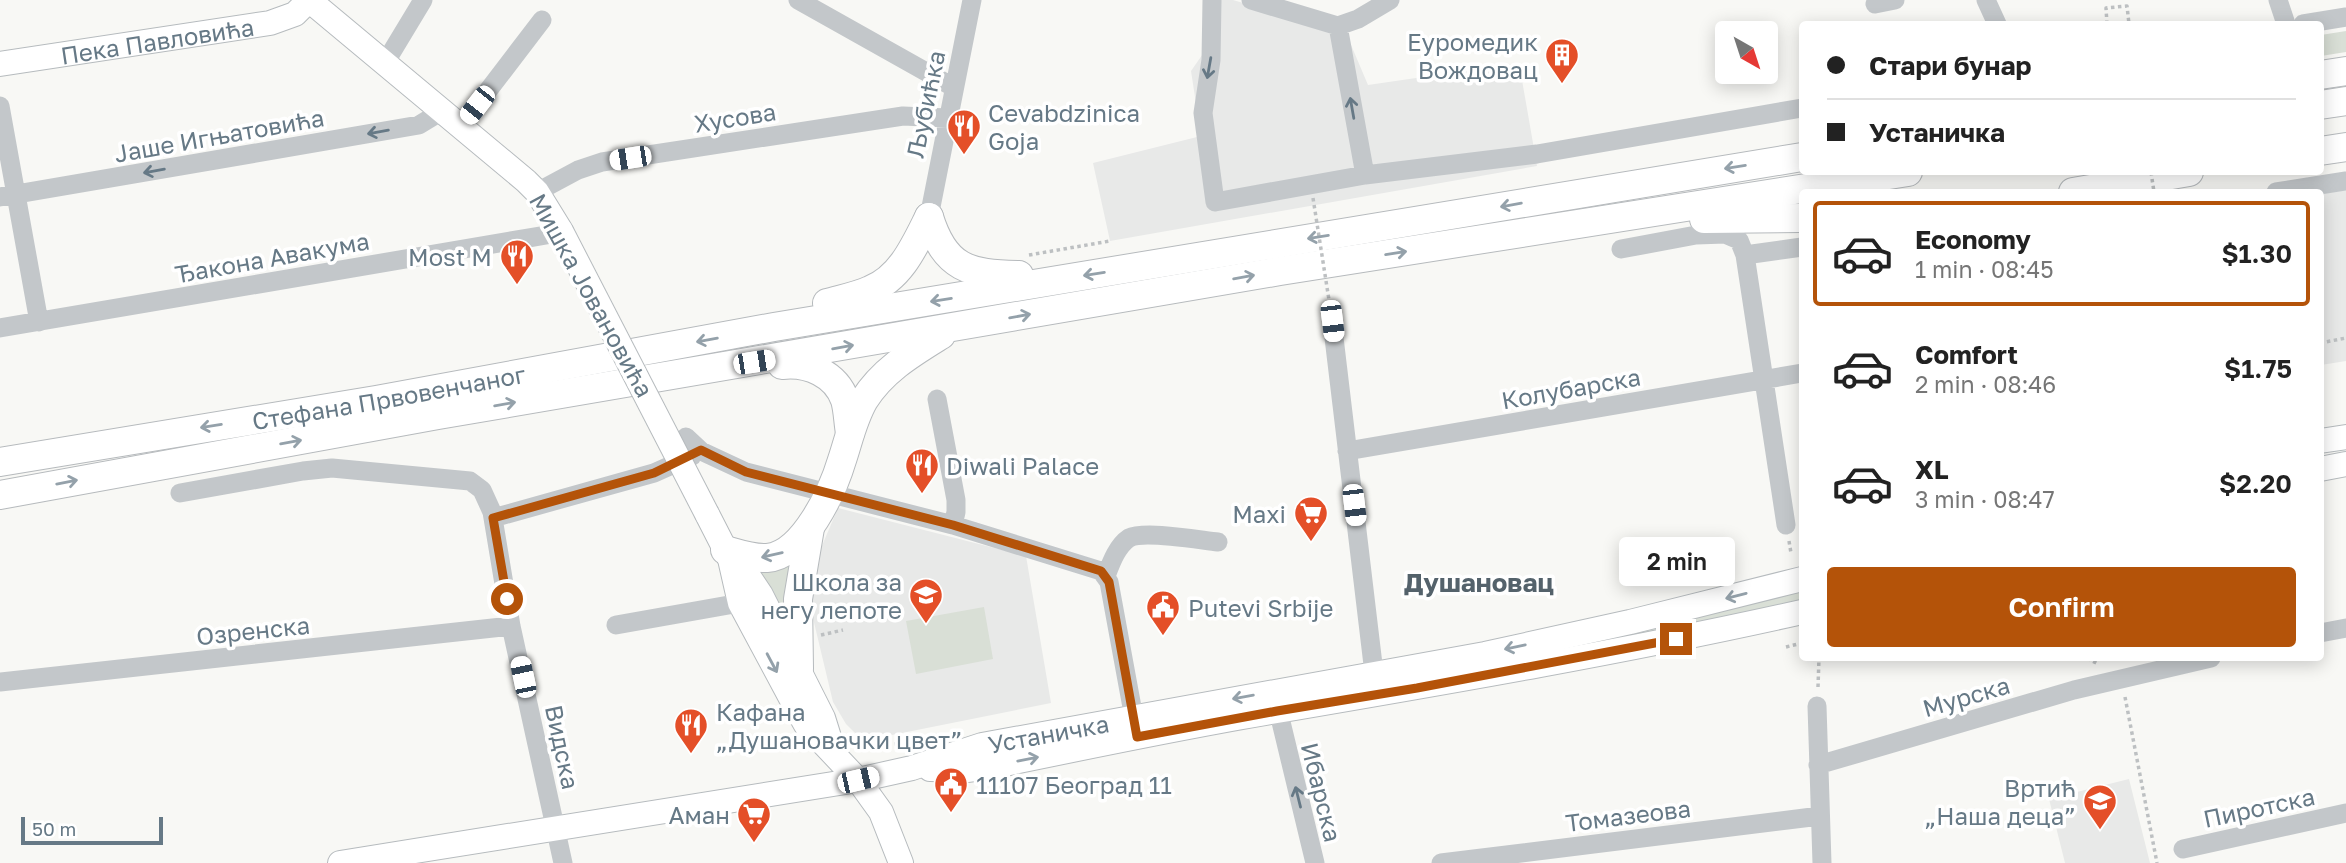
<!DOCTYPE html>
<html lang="en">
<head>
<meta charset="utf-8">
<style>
  :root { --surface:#fff; --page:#f2f2f2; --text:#222; --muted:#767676; --line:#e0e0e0; --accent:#b45309 }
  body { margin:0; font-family:"Golos Text",sans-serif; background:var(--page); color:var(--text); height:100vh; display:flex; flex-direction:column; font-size:26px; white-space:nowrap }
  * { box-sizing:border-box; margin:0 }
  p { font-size:23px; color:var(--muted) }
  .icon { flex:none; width:38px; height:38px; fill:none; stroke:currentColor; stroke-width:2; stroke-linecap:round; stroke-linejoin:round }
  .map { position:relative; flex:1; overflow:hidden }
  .sheet { position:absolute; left:1799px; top:189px; width:525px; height:472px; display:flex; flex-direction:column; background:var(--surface); border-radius:7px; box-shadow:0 4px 18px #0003 }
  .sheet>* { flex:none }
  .hud { position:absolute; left:1799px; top:21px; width:525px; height:154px; border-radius:7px; box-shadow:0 4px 18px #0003; display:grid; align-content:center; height:154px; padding:0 28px; background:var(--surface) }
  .needle { width:46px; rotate:141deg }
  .fabs { position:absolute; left:1715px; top:21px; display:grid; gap:14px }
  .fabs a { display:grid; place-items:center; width:63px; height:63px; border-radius:7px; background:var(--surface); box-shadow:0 4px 18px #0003; font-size:35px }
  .scale { position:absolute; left:21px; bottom:18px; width:142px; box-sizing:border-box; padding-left:7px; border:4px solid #667986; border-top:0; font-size:19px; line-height:24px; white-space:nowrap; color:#667986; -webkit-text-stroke:5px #fff; paint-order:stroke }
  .end { position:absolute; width:32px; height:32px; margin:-16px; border:9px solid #b45309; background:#fff; box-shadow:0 0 0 4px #fff }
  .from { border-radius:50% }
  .bubble { position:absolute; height:49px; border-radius:7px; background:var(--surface); box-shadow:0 4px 18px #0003; font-size:23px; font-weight:600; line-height:49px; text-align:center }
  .car { position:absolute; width:21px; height:42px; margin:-21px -10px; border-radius:9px; box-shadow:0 0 5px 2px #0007; background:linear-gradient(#fff 24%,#345 0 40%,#fff 0 76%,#345 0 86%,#fff 0) }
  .hud b { display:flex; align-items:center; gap:24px; height:66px; font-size:26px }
  .hud b+b { border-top:2px solid var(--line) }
  .hud i { width:18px; height:18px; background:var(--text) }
  ul { padding:12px 0 0; list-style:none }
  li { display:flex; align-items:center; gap:21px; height:105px; margin:0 14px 10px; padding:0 14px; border:4px solid transparent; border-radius:7px }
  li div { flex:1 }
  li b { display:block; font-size:26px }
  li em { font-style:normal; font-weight:600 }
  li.current { border-color:var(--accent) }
  li>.icon { width:63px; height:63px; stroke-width:1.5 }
  .primary-button { display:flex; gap:14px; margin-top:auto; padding:14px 28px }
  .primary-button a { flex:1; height:80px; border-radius:7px; background:var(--accent); color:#fff; font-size:28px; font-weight:600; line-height:80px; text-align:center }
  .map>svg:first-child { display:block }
</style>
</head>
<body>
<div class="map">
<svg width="2346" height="863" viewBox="0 0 2346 863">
  <rect width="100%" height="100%" fill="#f8f8f5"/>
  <!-- built -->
  <path fill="#e8e9e8" d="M1207,0H1233L1346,33L1368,85L1519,63L1537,166L1110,241L1093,163L1201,136L1191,71L1207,48Z
    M2346,190V361L2321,365V194Z
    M838,508L1026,556L1051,703L887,736L863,738L854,732L846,724L833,702L812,614L813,587L821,548Z
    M2129,779L2150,863H2065L2049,799Z"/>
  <!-- green -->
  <path fill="#d9dfd6" d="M2346,31V52L2321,56V35Z
    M792,561L788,634L754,567Z
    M1802,590V602L1623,638L1621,634Z
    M984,607L993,659L916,674L906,621Z"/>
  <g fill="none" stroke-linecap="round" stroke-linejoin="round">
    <!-- major casing -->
    <g stroke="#b6bbbe" stroke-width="26">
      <g id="major">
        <path id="s1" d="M0,64L270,23L295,14L309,0L526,181L537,192L561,231"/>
        <path d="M2320,441L2346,437"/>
        <path d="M2320,469L2346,464"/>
        <path d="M707,514L730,559L740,603L792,700L806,725L858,780L881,812L901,863"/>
        <path d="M730,559L745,571L761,595L823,718L833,750"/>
        <path d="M930,769L967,770L990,767C1086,747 1181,727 1277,711C1453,681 1628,651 1802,612"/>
        <path id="s2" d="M340,863L858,780L912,768L982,745L1485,654L1630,622L1802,579"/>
      </g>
    </g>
    <!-- highway casing -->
    <g stroke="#b6babd" stroke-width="30">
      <g id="highway">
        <path d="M2320,75L2346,71"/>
        <path d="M2320,105L2346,101"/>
        <path d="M2320,151L2346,147"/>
        <path d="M2073,192L2189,172"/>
        <path d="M929,217C945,269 969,274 1019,275"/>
        <path d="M1704,219L1802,218"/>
        <path d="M827,303C841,299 857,296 870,290C901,278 915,245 929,217"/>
        <path d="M782,365C808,362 836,374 845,400C848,410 848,422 850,433"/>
        <path id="s3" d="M0,462L376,400L774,327L1802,157"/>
        <path d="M0,495L438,415L1280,271L1908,172"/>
        <path d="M725,550C739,554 753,559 767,558C804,555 833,490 842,460C849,439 853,419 864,400C883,370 912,353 941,335"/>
        <path d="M799,669L798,599L810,528"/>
      </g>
    </g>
    <!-- path -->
    <path stroke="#bdc0c2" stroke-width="3.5" stroke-dasharray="3.5 3.5" stroke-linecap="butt" d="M2107,24L2106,8L2127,6L2129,24
      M1029,255L1110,241
      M2320,343L2346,338
      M1789,541L1791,553
      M821,635L843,630
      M1786,647L1802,643
      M2087,658L2098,664
      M1818,687L1819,658
      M2125,697L2157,863
      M853,741C880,752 915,739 942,734"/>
    <!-- minor -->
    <path stroke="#c3c7ca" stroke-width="19" d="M798,0L953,87
      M1212,0L1211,60L1203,113L1215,202L1365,175L1537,154L1802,108
      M1251,0L1338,26L1358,19L1390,0
      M1986,0L1997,24
      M2278,0L2286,24
      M1875,4L1895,0
      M2303,24L2346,17
      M1338,26L1365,175
      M385,63L423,0
      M0,106L39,322
      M461,126L542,20
      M537,192L578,170L602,162L903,116L947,118
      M2276,192L2346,181
      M0,197L419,125L442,111
      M929,217L972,0
      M1621,249L1696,235L1725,234L1739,240L1745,255
      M1332,321L1374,673
      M0,328L552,234
      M937,399L956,500V512L953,525
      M686,437L701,451L746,472L953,525L1101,571L1109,582L1136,729
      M1347,451L1802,373
      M180,493L303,471L332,468L470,481L482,490L492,512L511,626L563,863
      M493,518L654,473L692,456
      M1786,525L1745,255L1802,247
      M1106,576C1111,563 1117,546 1129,538C1144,530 1199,540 1218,542
      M616,625L740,603
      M2320,633L2346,628
      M0,682L511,626
      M1275,697L1315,863
      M1817,706L1822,863
      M1818,765L2074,690L2211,658
      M2183,849L2346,813
      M1441,863L1820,816"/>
    <!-- major -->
    <use href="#major" stroke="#fff" stroke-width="24"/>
    <!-- highway -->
    <use href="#highway" stroke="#fff" stroke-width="28"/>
    <!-- major-bridge casing -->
    <g stroke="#b6bbbe" stroke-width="26" stroke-linecap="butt">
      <path id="major-bridge" d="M561,231L707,514"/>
    </g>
    <!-- path-bridge -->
    <path stroke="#bdc0c2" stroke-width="3.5" stroke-dasharray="3.5 3.5" stroke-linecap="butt" d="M2151,172L2154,192
      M1313,198L1329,300"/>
    <!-- major-bridge -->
    <use href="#major-bridge" stroke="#fff" stroke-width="24"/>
  </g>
  <!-- one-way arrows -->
  <defs><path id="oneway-shaft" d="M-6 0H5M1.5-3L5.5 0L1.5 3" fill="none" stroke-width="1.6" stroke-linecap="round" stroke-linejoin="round" transform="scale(1.75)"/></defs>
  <g stroke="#667986">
    <use href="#oneway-shaft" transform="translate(1209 68) rotate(100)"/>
    <use href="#oneway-shaft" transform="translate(1352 108) rotate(-100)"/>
    <use href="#oneway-shaft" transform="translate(378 132) rotate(170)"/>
    <use href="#oneway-shaft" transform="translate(154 171) rotate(170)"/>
    <use href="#oneway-shaft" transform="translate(1298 797) rotate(-104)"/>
  </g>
  <g stroke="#94a1aa">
    <use href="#oneway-shaft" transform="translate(1735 167) rotate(171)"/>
    <use href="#oneway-shaft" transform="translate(1511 205) rotate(170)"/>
    <use href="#oneway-shaft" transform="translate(1318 237) rotate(171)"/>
    <use href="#oneway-shaft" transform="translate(1396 253) rotate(-9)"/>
    <use href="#oneway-shaft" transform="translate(1094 274) rotate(171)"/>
    <use href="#oneway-shaft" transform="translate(1244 277) rotate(-10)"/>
    <use href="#oneway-shaft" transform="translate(941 300) rotate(171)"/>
    <use href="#oneway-shaft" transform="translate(1020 316) rotate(-10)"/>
    <use href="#oneway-shaft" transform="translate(707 340) rotate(170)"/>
    <use href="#oneway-shaft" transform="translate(843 347) rotate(-10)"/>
    <use href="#oneway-shaft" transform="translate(505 404) rotate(-10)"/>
    <use href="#oneway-shaft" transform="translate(211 426) rotate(171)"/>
    <use href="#oneway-shaft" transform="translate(291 442) rotate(-10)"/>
    <use href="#oneway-shaft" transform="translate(67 482) rotate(-11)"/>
    <use href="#oneway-shaft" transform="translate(772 555) rotate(167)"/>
    <use href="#oneway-shaft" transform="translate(1736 596) rotate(166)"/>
    <use href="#oneway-shaft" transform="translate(1515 647) rotate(168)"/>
    <use href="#oneway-shaft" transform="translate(772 663) rotate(62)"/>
    <use href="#oneway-shaft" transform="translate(1243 697) rotate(170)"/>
    <use href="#oneway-shaft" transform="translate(1028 759) rotate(-11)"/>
  </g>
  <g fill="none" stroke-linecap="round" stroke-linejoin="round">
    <!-- route -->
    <path stroke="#b45309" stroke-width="9" d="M507,599L493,518L654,473L701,450L746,472L953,525L1101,571L1109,582L1137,737L1277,711L1417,688L1676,639"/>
  </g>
  <!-- icons -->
  <defs>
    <g id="building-pin" transform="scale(1.75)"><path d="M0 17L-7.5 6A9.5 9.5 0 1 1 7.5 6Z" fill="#e44f28" stroke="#fff"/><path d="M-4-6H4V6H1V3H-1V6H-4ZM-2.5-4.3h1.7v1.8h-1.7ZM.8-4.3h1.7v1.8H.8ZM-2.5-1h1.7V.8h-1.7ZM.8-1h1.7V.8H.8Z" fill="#fff"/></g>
    <g id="restaurant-pin" transform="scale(1.75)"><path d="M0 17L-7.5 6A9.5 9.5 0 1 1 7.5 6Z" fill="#e44f28" stroke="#fff"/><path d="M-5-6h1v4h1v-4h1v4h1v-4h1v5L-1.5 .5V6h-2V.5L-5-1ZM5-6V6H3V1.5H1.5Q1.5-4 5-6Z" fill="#fff"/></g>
    <g id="supermarket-pin" transform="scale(1.75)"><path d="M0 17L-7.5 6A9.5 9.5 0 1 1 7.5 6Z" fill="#e44f28" stroke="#fff"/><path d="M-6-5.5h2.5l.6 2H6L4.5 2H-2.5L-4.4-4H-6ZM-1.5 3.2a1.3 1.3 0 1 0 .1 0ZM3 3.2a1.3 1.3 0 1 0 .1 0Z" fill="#fff"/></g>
    <g id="school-pin" transform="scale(1.75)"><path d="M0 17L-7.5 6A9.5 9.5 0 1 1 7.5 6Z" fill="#e44f28" stroke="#fff"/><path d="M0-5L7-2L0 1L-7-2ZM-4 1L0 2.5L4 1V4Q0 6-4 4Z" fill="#fff"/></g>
    <g id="civic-pin" transform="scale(1.75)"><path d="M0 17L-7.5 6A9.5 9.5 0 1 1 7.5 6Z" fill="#e44f28" stroke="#fff"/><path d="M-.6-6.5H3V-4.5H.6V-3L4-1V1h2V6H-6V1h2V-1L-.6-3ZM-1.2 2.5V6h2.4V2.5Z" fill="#fff"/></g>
  </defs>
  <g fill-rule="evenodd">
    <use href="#building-pin" x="1562" y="55"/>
    <use href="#restaurant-pin" x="964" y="126"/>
    <use href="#restaurant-pin" x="517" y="256"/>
    <use href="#restaurant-pin" x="922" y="465"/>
    <use href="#supermarket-pin" x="1311" y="513"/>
    <use href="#school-pin" x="926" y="595"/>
    <use href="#civic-pin" x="1163" y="607"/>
    <use href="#restaurant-pin" x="691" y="725"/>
    <use href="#civic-pin" x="951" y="784"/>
    <use href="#school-pin" x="2100" y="801"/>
    <use href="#supermarket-pin" x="754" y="814"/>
  </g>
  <g text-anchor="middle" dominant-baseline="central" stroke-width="7" stroke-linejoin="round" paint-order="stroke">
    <!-- street labels -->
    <g font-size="24" fill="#667986" stroke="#fff">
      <text stroke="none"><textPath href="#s1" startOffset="159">Пека Павловића</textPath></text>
      <text transform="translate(925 104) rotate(-78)">Љубићка</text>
      <text transform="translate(735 117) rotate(-9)">Хусова</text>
      <text transform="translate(219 135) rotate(-10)">Јаше Игњатовића</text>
      <text transform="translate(272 257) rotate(-10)">Ђакона Авакума</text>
      <text transform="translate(592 295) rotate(61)">Мишка Јовановића</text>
      <text transform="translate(1571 388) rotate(-10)">Колубарска</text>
      <text stroke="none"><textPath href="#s3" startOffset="394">Стефана Првовенчаног</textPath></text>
      <text transform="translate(253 630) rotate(-6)">Озренска</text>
      <text transform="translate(1966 696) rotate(-16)">Мурска</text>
      <text stroke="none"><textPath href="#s2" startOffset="721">Устаничка</textPath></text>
      <text transform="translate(563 747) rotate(78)">Видска</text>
      <text transform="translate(1322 792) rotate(76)">Ибарска</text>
      <text transform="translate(2259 807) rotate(-12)">Пиротска</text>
      <text transform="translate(1628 815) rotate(-7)">Томазеова</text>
    </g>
    <!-- poi labels -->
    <g font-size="24" fill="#667986" stroke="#fff" text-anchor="end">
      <text x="1538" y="41">Еуромедик<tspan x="1538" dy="28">Вождовац</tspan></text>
      <text x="988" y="112" text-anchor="start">Cevabdzinica<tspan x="988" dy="28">Goja</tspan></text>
      <text x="492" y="256">Most M</text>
      <text x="946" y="465" text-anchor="start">Diwali Palace</text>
      <text x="1286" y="513">Maxi</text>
      <text x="902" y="581">Школа за<tspan x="902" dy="28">негу лепоте</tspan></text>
      <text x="1188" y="607" text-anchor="start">Putevi Srbije</text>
      <text x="716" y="711" text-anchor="start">Кафана<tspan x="716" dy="28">„Душановачки цвет”</tspan></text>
      <text x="976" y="784" text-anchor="start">11107 Београд 11</text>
      <text x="2076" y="787">Вртић<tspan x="2076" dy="28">„Наша деца”</tspan></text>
      <text x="730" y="814">Аман</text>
    </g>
    <!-- neighbourhood labels -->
    <g font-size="26" font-weight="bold" fill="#54626b" stroke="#fff">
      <text x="1479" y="582">Душановац</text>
    </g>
  </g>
</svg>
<div class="fabs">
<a><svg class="needle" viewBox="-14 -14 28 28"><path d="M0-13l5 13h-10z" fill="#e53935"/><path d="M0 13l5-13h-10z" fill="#767676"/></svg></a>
</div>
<div class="scale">50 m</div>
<i class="end from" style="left:507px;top:599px"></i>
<i class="end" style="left:1676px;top:639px"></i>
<div class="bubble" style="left:1619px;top:537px;width:116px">2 min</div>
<i class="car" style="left:477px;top:105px;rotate:218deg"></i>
<i class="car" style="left:630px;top:158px;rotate:261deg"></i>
<i class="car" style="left:1332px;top:321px;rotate:173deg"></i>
<i class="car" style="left:754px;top:362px;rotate:81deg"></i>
<i class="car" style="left:1354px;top:505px;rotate:173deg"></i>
<i class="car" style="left:523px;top:677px;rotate:348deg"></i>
<i class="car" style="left:858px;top:780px;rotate:77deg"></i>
<div class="hud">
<b><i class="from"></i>Стари бунар</b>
<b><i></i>Устаничка</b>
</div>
<section class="sheet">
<ul>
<li class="current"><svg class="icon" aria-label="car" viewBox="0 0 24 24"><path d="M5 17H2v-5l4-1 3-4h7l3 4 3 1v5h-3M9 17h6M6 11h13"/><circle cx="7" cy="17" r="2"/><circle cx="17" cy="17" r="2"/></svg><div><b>Economy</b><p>1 min · 08:45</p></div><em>$1.30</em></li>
<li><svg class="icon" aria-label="car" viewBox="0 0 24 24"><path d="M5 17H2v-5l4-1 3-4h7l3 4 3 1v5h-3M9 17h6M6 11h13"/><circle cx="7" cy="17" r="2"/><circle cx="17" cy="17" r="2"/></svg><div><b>Comfort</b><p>2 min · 08:46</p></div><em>$1.75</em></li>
<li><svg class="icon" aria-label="car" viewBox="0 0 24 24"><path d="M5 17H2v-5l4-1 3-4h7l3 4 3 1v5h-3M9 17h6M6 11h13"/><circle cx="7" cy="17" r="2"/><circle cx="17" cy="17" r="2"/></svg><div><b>XL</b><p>3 min · 08:47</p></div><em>$2.20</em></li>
</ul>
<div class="primary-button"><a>Confirm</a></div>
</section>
</div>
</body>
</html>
